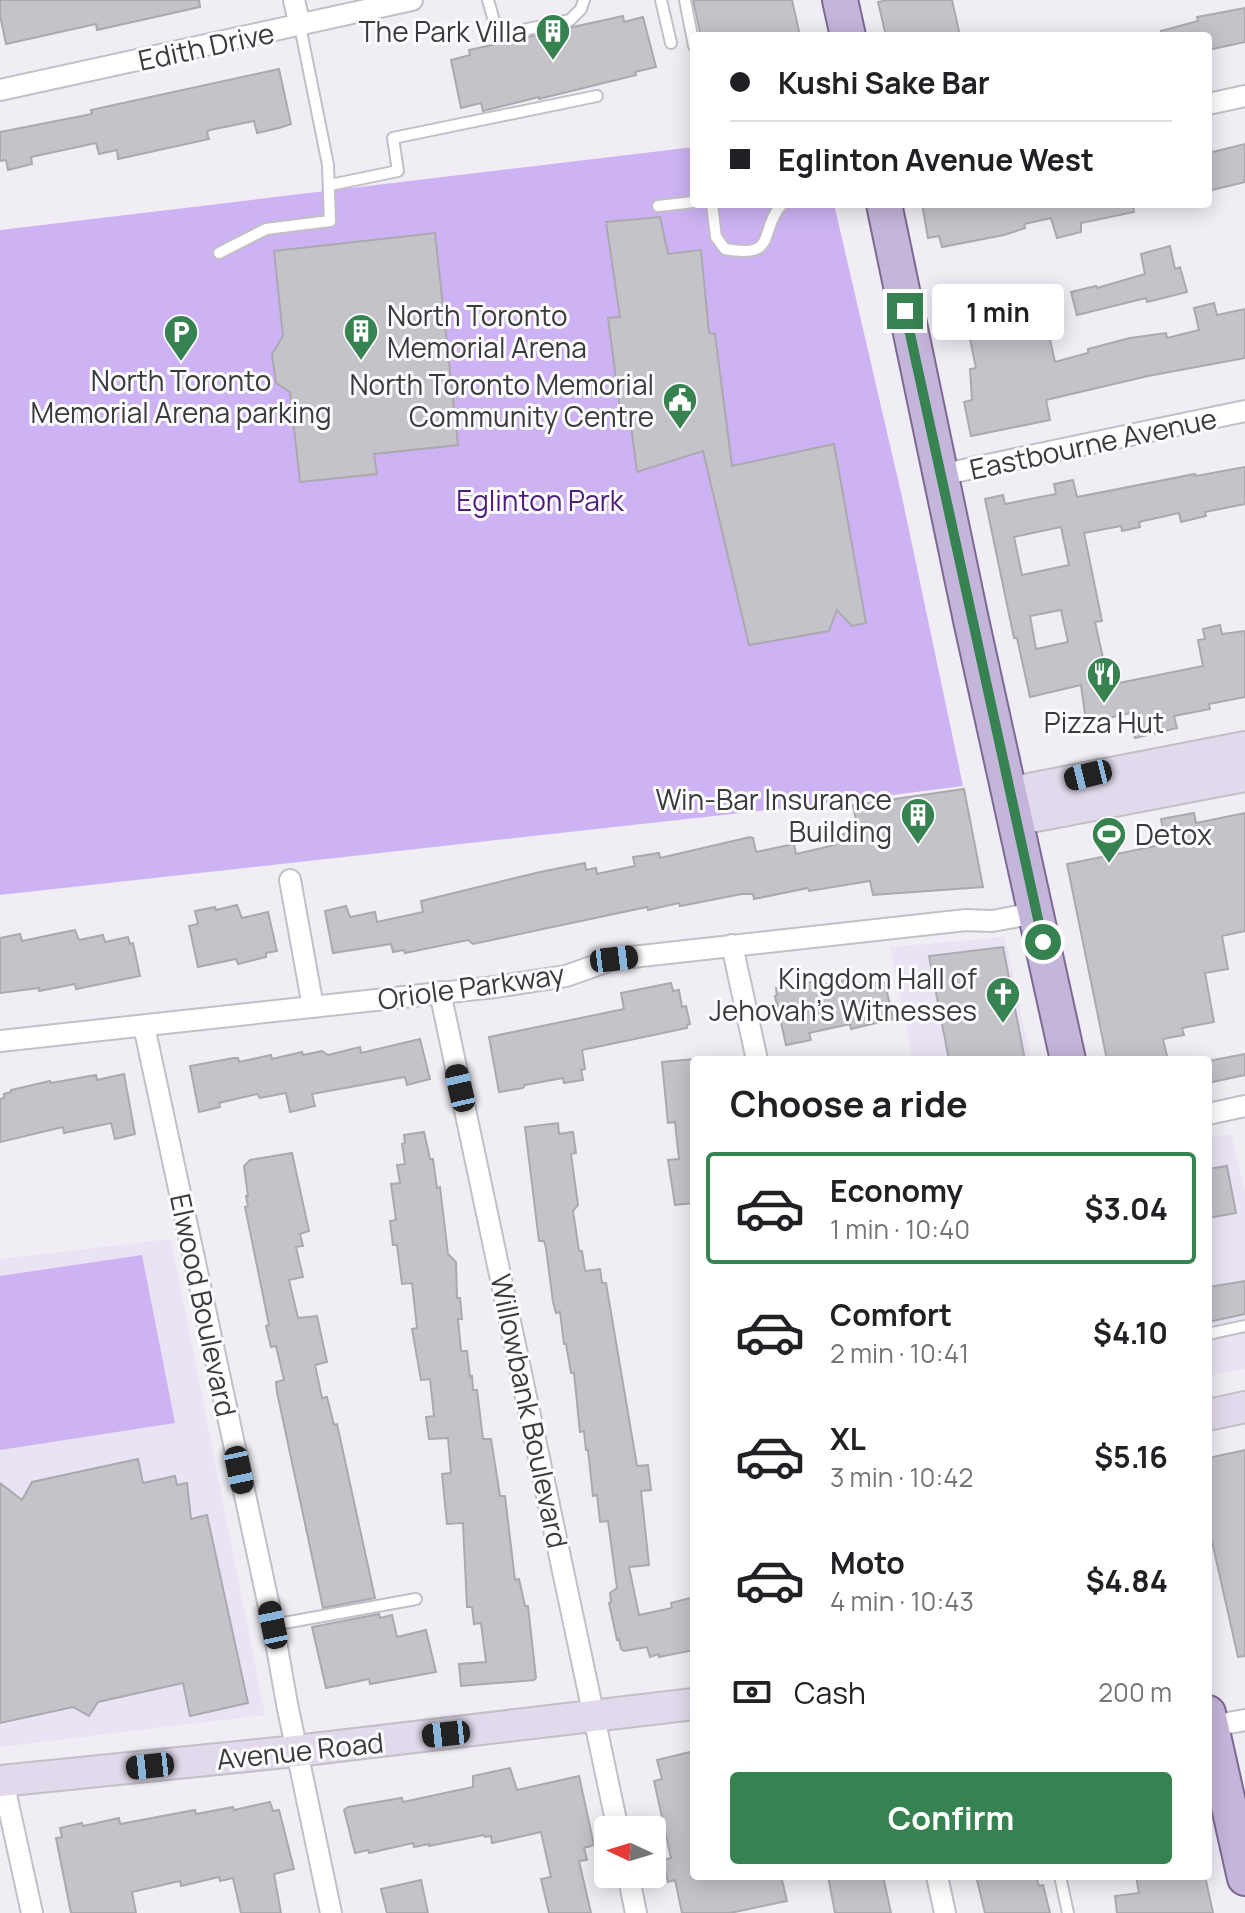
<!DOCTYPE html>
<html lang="en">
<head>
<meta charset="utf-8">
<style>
  :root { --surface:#fff; --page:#f2f2f2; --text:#202124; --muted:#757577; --line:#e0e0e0; --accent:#368251 }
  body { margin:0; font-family:Manrope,sans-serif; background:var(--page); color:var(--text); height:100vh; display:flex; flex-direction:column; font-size:30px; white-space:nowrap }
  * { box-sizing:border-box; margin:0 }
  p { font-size:26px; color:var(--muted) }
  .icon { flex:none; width:44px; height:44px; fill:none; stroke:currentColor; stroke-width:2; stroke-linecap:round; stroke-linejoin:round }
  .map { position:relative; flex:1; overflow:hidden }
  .side { position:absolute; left:690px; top:1056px; width:522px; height:824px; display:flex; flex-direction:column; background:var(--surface); border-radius:8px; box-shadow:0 4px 20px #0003 }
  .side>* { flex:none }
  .guide { position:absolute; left:690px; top:32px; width:522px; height:176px; border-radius:8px; box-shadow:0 4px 20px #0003; display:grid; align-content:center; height:176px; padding:0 40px; background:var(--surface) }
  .needle { width:52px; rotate:274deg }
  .buttons { position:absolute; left:594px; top:1816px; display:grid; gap:16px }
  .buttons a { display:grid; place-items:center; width:72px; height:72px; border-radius:8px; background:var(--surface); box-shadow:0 4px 20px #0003; font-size:40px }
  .end { position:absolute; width:36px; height:36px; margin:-18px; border:10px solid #368251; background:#fff; box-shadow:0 0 0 4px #fff }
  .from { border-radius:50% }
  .bubble { position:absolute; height:56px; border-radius:8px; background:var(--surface); box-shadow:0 4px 20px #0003; font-size:26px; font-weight:700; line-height:56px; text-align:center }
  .car { position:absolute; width:24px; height:48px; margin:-24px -12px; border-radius:10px; box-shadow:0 0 6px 2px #0007; background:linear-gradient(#222 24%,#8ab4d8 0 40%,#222 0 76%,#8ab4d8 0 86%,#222 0) }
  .guide b { display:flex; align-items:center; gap:28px; height:76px; font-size:30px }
  .guide b+b { border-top:2px solid var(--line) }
  .guide i { width:20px; height:20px; background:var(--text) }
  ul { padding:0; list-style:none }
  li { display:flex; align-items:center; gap:24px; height:112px; margin:0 16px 12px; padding:0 24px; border:4px solid transparent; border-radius:8px }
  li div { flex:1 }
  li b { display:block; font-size:30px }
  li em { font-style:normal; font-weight:700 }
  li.on { border-color:var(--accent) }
  li>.icon { width:72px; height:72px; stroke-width:1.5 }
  h2 { padding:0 40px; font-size:36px; line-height:96px }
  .pay { display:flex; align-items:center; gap:20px; height:88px; padding:0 40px; font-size:30px }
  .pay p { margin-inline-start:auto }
  .action { display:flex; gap:16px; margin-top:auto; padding:16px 40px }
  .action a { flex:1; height:92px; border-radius:8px; background:var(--accent); color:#fff; font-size:32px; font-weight:700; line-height:92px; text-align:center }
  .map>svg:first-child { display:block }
</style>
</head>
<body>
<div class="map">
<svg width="1245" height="1913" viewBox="0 0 1245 1913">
  <rect width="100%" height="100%" fill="#f0edf5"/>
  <!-- built -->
  <path fill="#e9e3f3" d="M1005,937L1031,1060H913L890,947Z
    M1231,1134L1245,1192V1369L1208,1376V1138Z
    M171,1239L265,1715L0,1747V1259Z"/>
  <!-- green -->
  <path fill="#cdb3f3" d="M694,147V204H834L902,497L963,786L823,804L0,895V230Z
    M142,1255L175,1423L0,1450V1276Z"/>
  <!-- building -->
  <path fill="#c5c3ca" stroke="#aba9b0" stroke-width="2" fill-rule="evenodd" d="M0,0H199L200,7L97,30L96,24L6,44L0,15Z
    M693,0H792L800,36H701Z
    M888,0H952L960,36H886L878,2Z
    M1245,8V42L1208,50V36H1162L1161,31L1198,21L1197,17Z
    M623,16L624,22L643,17L656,67L635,72L636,75L539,99V97L483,111L481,103L461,108L451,60L470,55L469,50Z
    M279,69L291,124L279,128L257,133L254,121L210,130L207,132L209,139L118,159L117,150L99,154L96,143L31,157L32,164L8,170L6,160L0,161V132L92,114L91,110Z
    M1245,144V182L1208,191V153Z
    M922,204H1133L1134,212L1081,223V232L1057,238L1051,218L1024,224L1025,228L1004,235L942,247L939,236L928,238Z
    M660,217L668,254L701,250L709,333L715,334L732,466L834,444L866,623L852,626L837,610L829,631L749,645L703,451L637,472L630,417L621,418L608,318L620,317L606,222Z
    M435,233L458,445L374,454L377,474L300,482L290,392L276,383L272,354L283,336L274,251Z
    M1170,246L1175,269L1180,267L1187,292L1147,302L1146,298L1077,315L1071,292L1096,286L1097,288L1145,274L1141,254Z
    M1040,295L1055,362L1088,353V349L1130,338L1166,333L1167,338L1199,330L1194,308L1214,303L1217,315L1245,309V358L1148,376L1046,400L1050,420L971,436L964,402L972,400L970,369L976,368L964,310Z
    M1245,467V504L1205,512L1206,516L1181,522L1179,513L1139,522L1140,527L1122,531L1121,526L1084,533L1102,621L1095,622L1109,685L1203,666L1198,640L1205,639L1203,629L1220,625L1222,634L1245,631V697L1209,704L1210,709L1174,716L1177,728L1135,738L1130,713L1095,721L1085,714L1081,685L1030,697L1017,638H1014L985,499L1003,495L1005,504L1056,494L1054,484L1073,480L1077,497L1195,474L1196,476ZM1061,527L1069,565L1022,575L1014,537ZM1061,610L1068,642L1036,649L1030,616Z
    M964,789L983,887L873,895L870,881L809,891L808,888L754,899L753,894H742L680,906L679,903L648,910L647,907L473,944L468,940L405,953L404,950L393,952L391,944L333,953L325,911L346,906L350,917L375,912L377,922L423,912L421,901L540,872L585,863L586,870L596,868L597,874L601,873L635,866L633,857L659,853L660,858L750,837L753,838L756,852L794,844L796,854L835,845L833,836L858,831L853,805Z
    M1194,813L1196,823L1245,813V931L1222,936L1228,969L1205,973L1214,1022L1182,1028L1184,1035L1163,1039L1168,1060H1107L1067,864L1166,844L1161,819Z
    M237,905L242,918L268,912L277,951L266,953V957L238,964L236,959L198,967L189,926L198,924L195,911L215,907L216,910Z
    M75,930L79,940L103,935L105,942L128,937L130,944L133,943L140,976L76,989L75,984L39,991V988L0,993V938L20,934L22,941Z
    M1003,947L1025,1060H949L929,956Z
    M854,978L857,987L882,981L885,983L893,1019L851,1029L850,1024L809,1033L811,1040L786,1045L775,996L777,995L776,988L818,981L819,986Z
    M671,983L673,991L679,990L682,1007L686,1006L690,1024L687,1025V1028L582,1050L585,1069L581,1070L583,1080L564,1083L563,1078L525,1085L523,1088L499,1092L489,1037L624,1009L621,993Z
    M420,1039L430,1079L407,1085L405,1077L312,1094L315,1106L290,1112L286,1093L260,1098L257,1094L219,1103L220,1107L199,1112L190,1066L234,1058H238L239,1062L271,1055L272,1059L302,1052L303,1055L322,1051L328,1055L360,1047L361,1053Z
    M1245,1054V1075L1208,1083V1061Z
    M694,1059V1203L675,1205L668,1160L679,1159L675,1122L668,1123L662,1062Z
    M124,1074L135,1134L115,1139L111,1123L64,1133L63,1127L0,1142V1099L4,1098V1094L11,1092V1090L50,1081L51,1083L96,1075L97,1080Z
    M558,1123L559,1134L573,1132L576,1153L571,1154L578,1205L573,1211L579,1251H582L585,1271L600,1269L602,1283H606L637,1466L648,1465L651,1490L641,1491L649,1565L629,1567L639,1615L672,1608L671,1603L694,1597V1650L659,1657V1654L650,1657L647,1647L624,1651L621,1649L619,1639L617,1640L609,1603L611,1602L610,1593L617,1588L608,1521L600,1522L597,1495L593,1496L588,1450H586L584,1431L580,1432L574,1373H571L566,1344H564L560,1312L556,1313L553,1302L546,1248L544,1241H539L525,1127Z
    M424,1132L430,1159H433L437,1188L440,1187L448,1254L456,1262L457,1298H460L462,1319H458L461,1351H467L470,1377L472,1376L473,1390H477L483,1439H491L500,1496H505L515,1580L519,1579L525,1606H528L536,1678L534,1680L461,1686L459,1664L486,1662L481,1623L474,1624L472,1607H467L463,1523L447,1524L442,1474L451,1473L448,1438L429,1439L426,1417L434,1416L430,1379L421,1380L412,1329L417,1328L412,1283L402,1284L397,1245H393L390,1221L396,1220L391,1184L400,1183L397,1165L405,1164L402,1144L405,1143L404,1135Z
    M292,1153L309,1231L300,1234L303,1246L296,1247L303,1277L289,1280L298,1318L317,1316L327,1362L315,1365L322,1398L327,1397L334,1425L337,1424L375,1598L323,1608L277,1392L276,1382L284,1380L276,1346L271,1347L266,1326L269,1325L245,1207L248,1206L246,1196H248L244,1166L250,1160Z
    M1227,1166L1236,1213L1208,1218V1169Z
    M1245,1281V1314L1208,1322V1287Z
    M1245,1450V1656L1238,1657L1208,1524V1458Z
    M138,1459L143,1483L175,1476L177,1485L187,1483L191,1519L207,1515L248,1703L190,1716L183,1683L98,1702L89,1716L73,1707L0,1723V1483L22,1500L32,1482Z
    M379,1614L380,1618L392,1615L397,1637L426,1630L436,1672L370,1684L369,1679L326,1688L312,1627Z
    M694,1751V1876H781L787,1901L730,1913H682L675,1880L668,1882L663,1860L671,1858L654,1781L662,1779L657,1760Z
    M510,1768L517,1790L579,1776L594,1845L584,1848L587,1860L579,1861L591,1913H549L541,1879L551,1877L541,1832L492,1843L491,1836L485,1837L484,1835L429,1846V1844L414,1847L413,1843L369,1853L368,1850L355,1853L344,1810L348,1807L402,1798L403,1802L473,1787V1776Z
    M270,1802L273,1811L279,1810L294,1869L274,1874L281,1913H241L233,1878L220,1881L219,1877L181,1886L180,1881L132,1892L136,1913H71L56,1838L62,1837L60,1828L82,1823L83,1826L119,1818L120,1824L195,1810L196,1814L233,1807L234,1810Z
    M828,1876H883L891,1913H835Z
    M976,1876H1036L1039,1886L1043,1885L1050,1913H985Z
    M1136,1876H1205L1213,1913H1117L1115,1896L1139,1893Z
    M421,1880L428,1913H387L381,1889Z"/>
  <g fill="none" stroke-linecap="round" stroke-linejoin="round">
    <!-- lane casing -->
    <g stroke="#c2bfc7" stroke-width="14">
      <path id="lane" d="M488,0L494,21L509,33L570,20L581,9L584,0
        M661,0L671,43
        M685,0L694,46
        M330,185L398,171L393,138L597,96
        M712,204L716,237L725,249C779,259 758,231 782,204
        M658,206L694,202
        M219,253L266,229L330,221L328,165L300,26
        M1208,1334L1245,1326
        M273,1625L416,1599
        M1060,1876L1068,1913"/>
    </g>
    <!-- street casing -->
    <g stroke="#c2bfc7" stroke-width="24">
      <path id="street" d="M294,0L300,26
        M0,90L412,0
        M1208,104L1245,96
        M940,475L1245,411
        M290,880L313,1007
        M732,945L757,1060
        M440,992L618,1830
        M144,1026L273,1625L287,1704L331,1913
        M0,1041L495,987L566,976L614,959L966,920L992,921L1036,913
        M1208,1114L1245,1106
        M1211,1726L1245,1720
        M3,1781L32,1913
        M628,1874L636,1913
        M937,1876L945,1913"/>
    </g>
    <!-- secondary casing -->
    <g stroke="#c2bfc7" stroke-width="34">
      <path id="secondary" d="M1008,793L1245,747
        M1015,820L1245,776
        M1208,1415L1245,1407
        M0,1781L296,1751L694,1704"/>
    </g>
    <!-- primary casing -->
    <g stroke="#7b6a93" stroke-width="38">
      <path id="primary" d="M840,0L848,36
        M884,204L971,620L1068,1060
        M1208,1713L1245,1878"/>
    </g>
    <!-- lane -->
    <use href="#lane" stroke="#fff" stroke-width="10"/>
    <!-- street -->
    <use href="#street" stroke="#fff" stroke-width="20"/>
    <!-- secondary -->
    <use href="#secondary" stroke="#e2daec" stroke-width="30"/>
    <!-- primary -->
    <use href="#primary" stroke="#c4b5da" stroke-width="34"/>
  </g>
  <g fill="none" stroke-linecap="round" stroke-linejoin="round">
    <!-- route -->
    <path stroke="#368251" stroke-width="10" d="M905,311L1043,942"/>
  </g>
  <!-- icons -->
  <defs>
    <g id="building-pin" transform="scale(1.8)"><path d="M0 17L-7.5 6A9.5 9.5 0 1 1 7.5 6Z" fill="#368251" stroke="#fcfbfe"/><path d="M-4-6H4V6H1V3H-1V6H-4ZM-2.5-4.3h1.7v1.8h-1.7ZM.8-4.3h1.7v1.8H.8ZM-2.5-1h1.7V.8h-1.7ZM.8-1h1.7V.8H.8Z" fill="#fff"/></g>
    <g id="parking-pin" transform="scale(1.8)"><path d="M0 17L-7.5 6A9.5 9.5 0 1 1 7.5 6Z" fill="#368251" stroke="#fcfbfe"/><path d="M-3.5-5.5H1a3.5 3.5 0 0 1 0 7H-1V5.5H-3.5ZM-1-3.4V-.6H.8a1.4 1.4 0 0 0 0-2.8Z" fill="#fff"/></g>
    <g id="civic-pin" transform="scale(1.8)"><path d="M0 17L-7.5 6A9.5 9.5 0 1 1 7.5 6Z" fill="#368251" stroke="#fcfbfe"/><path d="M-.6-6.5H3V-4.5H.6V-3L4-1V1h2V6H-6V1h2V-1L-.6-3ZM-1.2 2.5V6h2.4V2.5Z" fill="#fff"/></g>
    <g id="restaurant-pin" transform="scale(1.8)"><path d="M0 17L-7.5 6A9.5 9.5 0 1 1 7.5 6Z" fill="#368251" stroke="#fcfbfe"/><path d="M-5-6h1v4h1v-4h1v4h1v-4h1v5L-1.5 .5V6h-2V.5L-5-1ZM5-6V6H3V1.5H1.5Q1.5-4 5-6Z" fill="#fff"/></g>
    <g id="stadium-pin" transform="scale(1.8)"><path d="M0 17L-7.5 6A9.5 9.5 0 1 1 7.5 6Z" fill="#368251" stroke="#fcfbfe"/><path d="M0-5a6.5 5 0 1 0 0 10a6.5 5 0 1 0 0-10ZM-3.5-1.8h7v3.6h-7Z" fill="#fff"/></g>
    <g id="church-pin" transform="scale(1.8)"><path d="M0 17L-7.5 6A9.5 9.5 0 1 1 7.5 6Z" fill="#368251" stroke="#fcfbfe"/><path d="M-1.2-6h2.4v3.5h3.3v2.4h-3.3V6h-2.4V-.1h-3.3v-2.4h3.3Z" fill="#fff"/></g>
  </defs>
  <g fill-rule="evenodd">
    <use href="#building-pin" x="553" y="31"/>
    <use href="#building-pin" x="361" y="331"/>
    <use href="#parking-pin" x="181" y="332"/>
    <use href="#civic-pin" x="680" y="400"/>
    <use href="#restaurant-pin" x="1104" y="674"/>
    <use href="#building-pin" x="918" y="815"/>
    <use href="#stadium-pin" x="1109" y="834"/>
    <use href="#church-pin" x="1003" y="994"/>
  </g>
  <g text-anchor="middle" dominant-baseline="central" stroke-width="6" stroke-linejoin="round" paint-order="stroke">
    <!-- poi labels -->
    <g font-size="28" fill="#3b3a3d" stroke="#fcfbfe" text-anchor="end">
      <text x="527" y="31">The Park Villa</text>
      <text x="387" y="315" text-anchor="start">North Toronto<tspan x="387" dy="32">Memorial Arena</tspan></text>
      <text x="181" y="380" text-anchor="middle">North Toronto<tspan x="181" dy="32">Memorial Arena parking</tspan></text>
      <text x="654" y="384">North Toronto Memorial<tspan x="654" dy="32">Community Centre</tspan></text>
      <text x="1104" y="722" text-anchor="middle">Pizza Hut</text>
      <text x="892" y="799">Win-Bar Insurance<tspan x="892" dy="32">Building</tspan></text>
      <text x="1135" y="834" text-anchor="start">Detox</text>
      <text x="977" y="978">Kingdom Hall of<tspan x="977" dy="32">Jehovah's Witnesses</tspan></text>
    </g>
    <!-- street labels -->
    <g font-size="28" fill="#3b3a3d" stroke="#fcfbfe">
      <text transform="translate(206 46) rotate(-12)">Edith Drive</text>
      <text transform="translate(1093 443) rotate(-12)">Eastbourne Avenue</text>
      <text transform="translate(471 986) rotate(-8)">Oriole Parkway</text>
      <text transform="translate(204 1305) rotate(78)">Elwood Boulevard</text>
      <text transform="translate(530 1411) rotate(78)">Willowbank Boulevard</text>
      <text transform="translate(300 1750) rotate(-6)">Avenue Road</text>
    </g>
    <!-- park labels -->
    <g font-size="28" fill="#4f1e7d" stroke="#fcfbfe">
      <text x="540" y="500">Eglinton Park</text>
    </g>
  </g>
</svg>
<div class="buttons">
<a><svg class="needle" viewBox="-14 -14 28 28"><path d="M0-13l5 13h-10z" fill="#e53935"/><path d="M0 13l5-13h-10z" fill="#757577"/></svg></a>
</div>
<i class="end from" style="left:1043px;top:942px"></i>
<i class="end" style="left:905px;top:311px"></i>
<div class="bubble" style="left:932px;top:284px;width:132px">1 min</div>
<i class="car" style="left:1088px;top:775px;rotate:256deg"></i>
<i class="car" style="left:614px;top:959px;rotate:83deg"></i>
<i class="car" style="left:460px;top:1088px;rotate:347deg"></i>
<i class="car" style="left:239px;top:1470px;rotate:168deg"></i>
<i class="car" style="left:273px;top:1625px;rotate:348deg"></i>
<i class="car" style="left:446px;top:1734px;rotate:264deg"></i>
<i class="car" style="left:150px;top:1766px;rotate:264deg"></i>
<div class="guide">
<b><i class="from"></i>Kushi Sake Bar</b>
<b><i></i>Eglinton Avenue West</b>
</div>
<section class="side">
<h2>Choose a ride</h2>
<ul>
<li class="on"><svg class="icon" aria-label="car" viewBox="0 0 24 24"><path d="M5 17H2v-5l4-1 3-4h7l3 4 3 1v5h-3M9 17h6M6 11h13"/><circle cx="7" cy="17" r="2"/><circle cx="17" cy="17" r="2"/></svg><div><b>Economy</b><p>1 min · 10:40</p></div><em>$3.04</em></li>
<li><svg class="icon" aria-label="car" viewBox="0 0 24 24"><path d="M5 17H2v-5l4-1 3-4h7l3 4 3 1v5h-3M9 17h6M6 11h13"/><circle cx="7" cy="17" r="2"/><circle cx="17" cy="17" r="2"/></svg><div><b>Comfort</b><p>2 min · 10:41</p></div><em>$4.10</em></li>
<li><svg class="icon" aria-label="car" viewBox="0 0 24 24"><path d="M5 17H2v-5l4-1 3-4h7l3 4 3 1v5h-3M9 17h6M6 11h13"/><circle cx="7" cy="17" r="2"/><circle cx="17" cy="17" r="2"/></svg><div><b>XL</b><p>3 min · 10:42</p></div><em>$5.16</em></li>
<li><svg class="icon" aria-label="car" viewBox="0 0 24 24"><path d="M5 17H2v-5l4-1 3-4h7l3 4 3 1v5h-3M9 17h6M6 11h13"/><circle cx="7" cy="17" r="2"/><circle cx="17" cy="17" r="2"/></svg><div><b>Moto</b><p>4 min · 10:43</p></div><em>$4.84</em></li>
</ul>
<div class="pay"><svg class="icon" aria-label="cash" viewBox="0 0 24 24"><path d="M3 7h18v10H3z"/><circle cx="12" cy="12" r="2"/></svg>Cash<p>200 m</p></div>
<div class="action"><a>Confirm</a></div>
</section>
</div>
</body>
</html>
